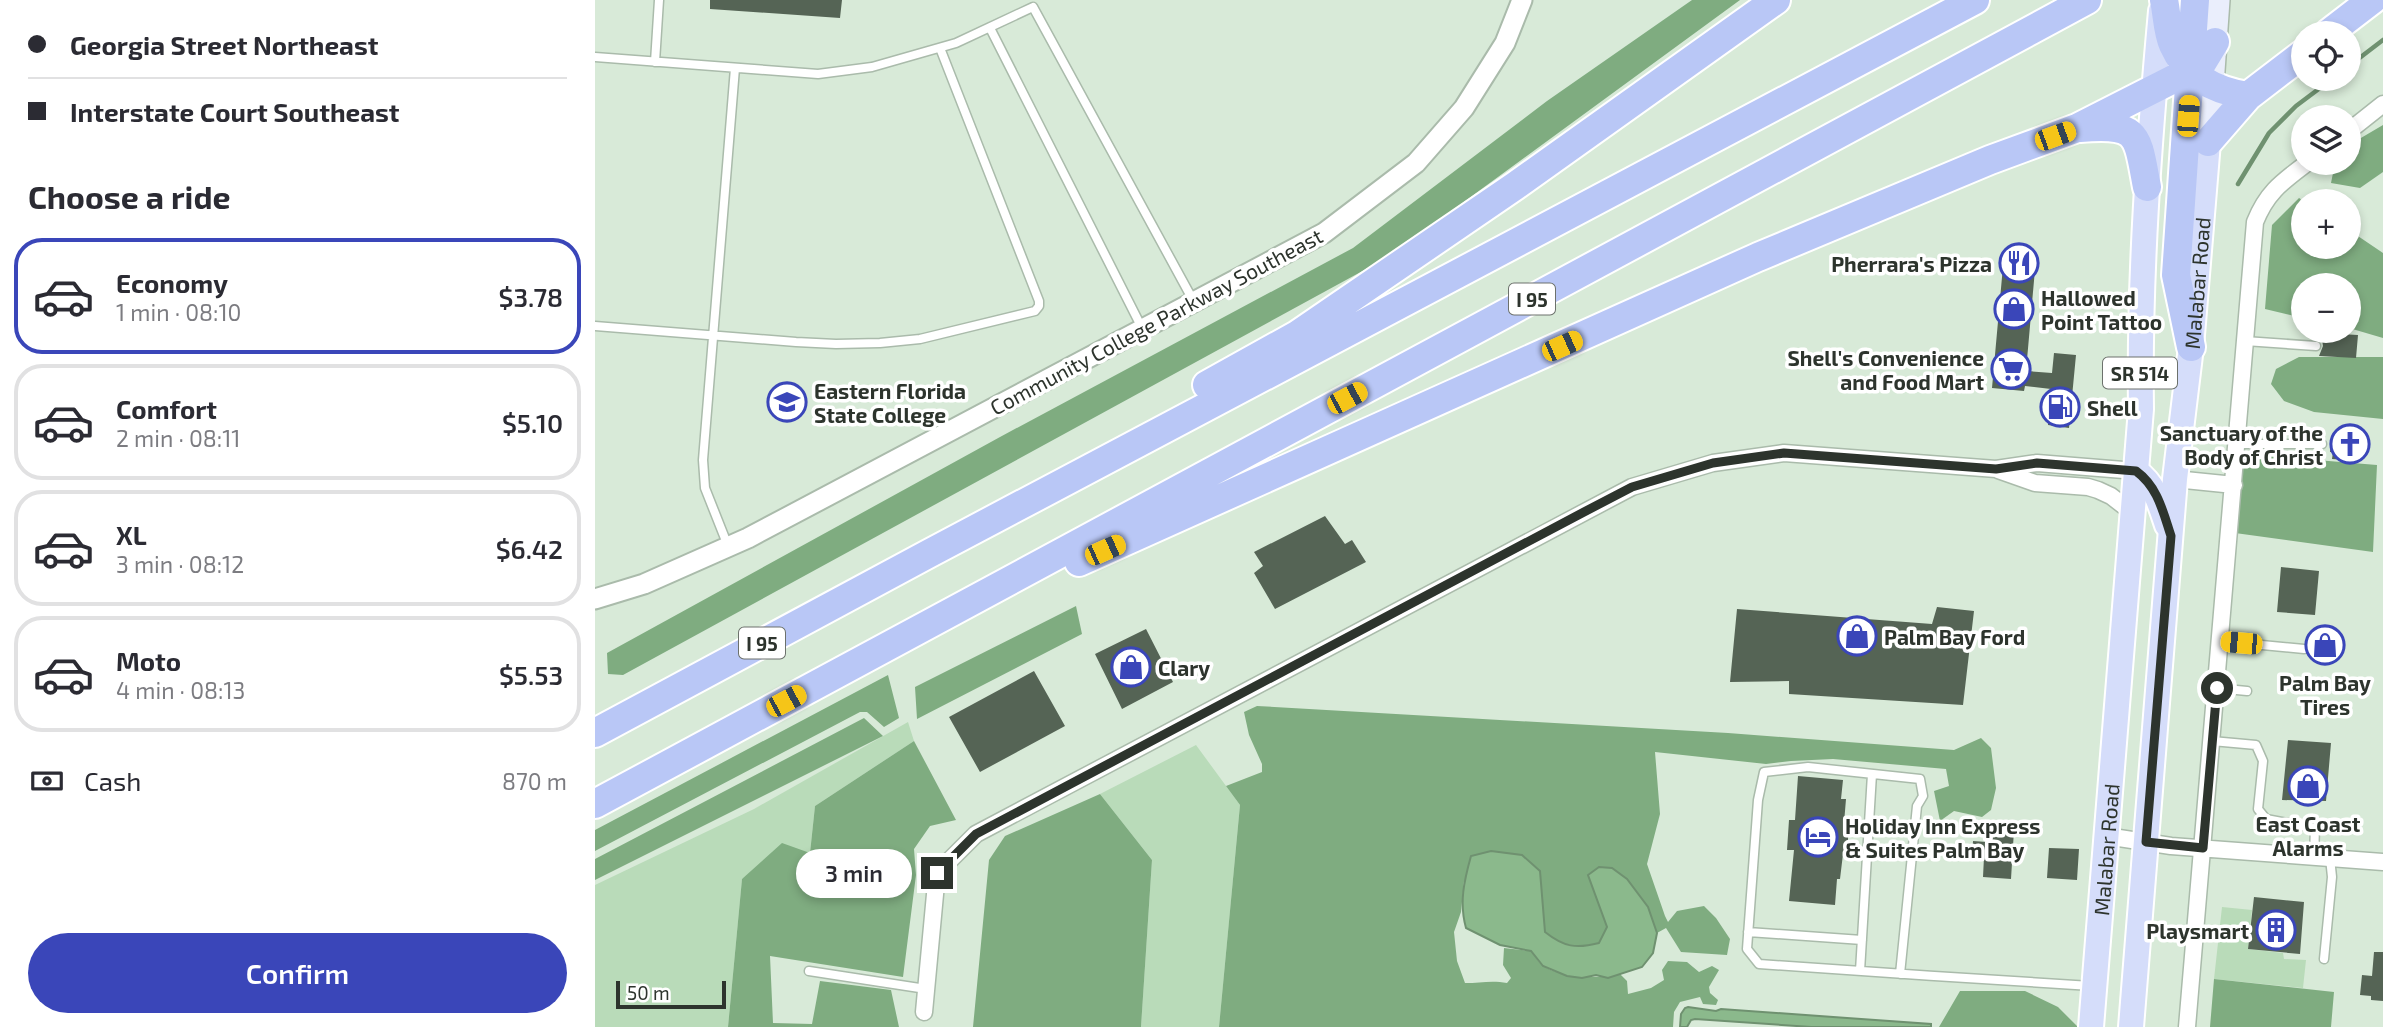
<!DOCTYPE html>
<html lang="en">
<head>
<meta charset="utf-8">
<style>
  :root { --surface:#fff; --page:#f2f2f3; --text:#2b2b33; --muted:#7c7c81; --line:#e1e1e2; --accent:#3a46b9 }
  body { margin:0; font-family:"Exo 2",sans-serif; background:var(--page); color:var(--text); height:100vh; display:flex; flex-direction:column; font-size:26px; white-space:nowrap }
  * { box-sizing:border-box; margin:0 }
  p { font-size:23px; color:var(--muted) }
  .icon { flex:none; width:38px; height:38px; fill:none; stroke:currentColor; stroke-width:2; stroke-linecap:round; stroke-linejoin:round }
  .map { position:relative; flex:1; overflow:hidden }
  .sheet { display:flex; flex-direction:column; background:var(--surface); width:595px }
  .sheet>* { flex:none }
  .banner { display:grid; align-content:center; height:154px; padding:0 28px; background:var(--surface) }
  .buttons { position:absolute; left:1696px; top:21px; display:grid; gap:14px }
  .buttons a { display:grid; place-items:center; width:70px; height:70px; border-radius:50%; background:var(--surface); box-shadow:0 4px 10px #0003; font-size:35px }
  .scale { position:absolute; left:21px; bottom:18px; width:110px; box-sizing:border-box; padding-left:7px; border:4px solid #2d342d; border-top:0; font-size:19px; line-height:24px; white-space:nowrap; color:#2d342d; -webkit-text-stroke:5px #fff; paint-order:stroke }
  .end { position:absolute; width:32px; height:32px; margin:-16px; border:9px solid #2d342d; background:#fff; box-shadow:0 0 0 4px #fff }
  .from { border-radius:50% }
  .bubble { position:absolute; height:49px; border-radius:24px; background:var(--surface); box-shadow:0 4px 10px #0003; font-size:23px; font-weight:600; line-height:49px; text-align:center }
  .car { position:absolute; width:21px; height:42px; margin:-21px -10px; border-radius:9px; box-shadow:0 0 5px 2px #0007; background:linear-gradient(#f5c518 24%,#345 0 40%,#f5c518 0 76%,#345 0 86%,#f5c518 0) }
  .banner b { display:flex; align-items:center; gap:24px; height:66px; font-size:26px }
  .banner b+b { border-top:2px solid var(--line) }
  .banner i { width:18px; height:18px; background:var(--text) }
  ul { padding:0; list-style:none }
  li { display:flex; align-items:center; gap:21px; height:116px; margin:0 14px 10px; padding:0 14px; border:4px solid var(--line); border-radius:28px }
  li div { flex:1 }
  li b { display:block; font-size:26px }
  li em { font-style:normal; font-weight:600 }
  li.on { border-color:var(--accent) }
  li>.icon { width:63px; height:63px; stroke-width:1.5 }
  h2 { padding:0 28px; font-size:32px; line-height:84px }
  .pay { display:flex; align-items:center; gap:18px; height:77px; padding:0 28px; font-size:26px }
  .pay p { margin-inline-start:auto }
  .primary-button { display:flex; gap:14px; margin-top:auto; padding:14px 28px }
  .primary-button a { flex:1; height:80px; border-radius:42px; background:var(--accent); color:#fff; font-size:28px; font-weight:600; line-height:80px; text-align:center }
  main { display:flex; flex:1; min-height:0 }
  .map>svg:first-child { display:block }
</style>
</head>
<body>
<main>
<section class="sheet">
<div class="banner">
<b><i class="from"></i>Georgia Street Northeast</b>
<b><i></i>Interstate Court Southeast</b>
</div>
<h2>Choose a ride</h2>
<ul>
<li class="on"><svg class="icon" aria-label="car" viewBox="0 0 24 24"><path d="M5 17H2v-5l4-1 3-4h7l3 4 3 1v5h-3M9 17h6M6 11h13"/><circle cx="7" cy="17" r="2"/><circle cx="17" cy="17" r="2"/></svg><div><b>Economy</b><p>1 min · 08:10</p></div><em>$3.78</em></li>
<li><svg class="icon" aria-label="car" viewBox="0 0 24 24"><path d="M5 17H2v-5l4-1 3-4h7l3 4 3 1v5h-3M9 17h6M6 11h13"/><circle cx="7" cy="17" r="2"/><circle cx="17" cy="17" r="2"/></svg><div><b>Comfort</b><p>2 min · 08:11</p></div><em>$5.10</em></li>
<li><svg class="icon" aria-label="car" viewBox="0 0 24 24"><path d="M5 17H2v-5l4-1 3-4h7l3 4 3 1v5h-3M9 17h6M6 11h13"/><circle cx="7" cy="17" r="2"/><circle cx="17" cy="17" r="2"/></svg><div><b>XL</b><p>3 min · 08:12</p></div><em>$6.42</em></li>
<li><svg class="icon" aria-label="car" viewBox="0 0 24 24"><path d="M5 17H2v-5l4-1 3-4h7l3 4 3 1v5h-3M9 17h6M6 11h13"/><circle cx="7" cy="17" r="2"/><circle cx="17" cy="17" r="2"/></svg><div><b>Moto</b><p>4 min · 08:13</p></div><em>$5.53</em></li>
</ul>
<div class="pay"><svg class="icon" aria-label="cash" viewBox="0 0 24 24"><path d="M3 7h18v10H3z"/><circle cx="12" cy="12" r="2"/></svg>Cash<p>870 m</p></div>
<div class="primary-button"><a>Confirm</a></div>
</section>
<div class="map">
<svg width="1788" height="1027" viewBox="0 0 1788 1027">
  <rect width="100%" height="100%" fill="#d8ead8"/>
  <!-- green -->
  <path fill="#b9dbb9" d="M313,722L319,741L220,806L215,853L147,879L133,1027H0V885L159,809Z
    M601,745L645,805L624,1027H546L557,860L505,794Z
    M1627,907L1657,910L1653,949L1688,953L1689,959L1711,960L1708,988L1619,979Z"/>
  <!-- forest -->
  <path fill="#7fac80" d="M1097,0H1145L795,256L28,675L13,674L12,653L405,437L758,248L952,101Z
    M1788,125V172L1765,188L1736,183L1740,163H1754V145Z
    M1704,198L1709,201L1708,247H1754V230L1788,253V338L1754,328V285H1708V318L1670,309L1677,225Z
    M1704,357H1788V419L1719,412L1689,401L1676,384L1681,369Z
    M1659,455L1782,465L1778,552L1640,533L1647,462Z
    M481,606L487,634L322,719L320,687Z
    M293,675L304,718L289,727L272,712H265L0,851V830Z
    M662,706L1133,733L1359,750L1386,738L1396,748L1401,788L1396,810L1387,817L1359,811L1345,821L1339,791L1354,786L1351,769L1238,759L1196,761L1171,764L1060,752L1065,814L1052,864L1070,916L1073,922L1082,911L1109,906L1121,918L1135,939L1132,955L1086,952L1071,928L1062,933L1053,907L1017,868L1004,867L993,875L1012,927L1004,943C980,948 970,947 950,932L945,871L927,855L869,881L866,912L859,932L862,961L870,983C885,983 897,980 912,983L916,978L908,965L909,948L936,951C940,955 943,962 947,965C964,978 1007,979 1025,974L1032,981L1033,994L1056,988L1069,980L1067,970L1073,961L1092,962L1104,972L1117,966L1124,970L1114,987L1115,993L1123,1000L1121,1005L1108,1004L1105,997L1085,1002L1079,1012L1078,1027H624L645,805L631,786L667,772V764L654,735L649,712Z
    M269,718L288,736L0,880V859Z
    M319,741L361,820L335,826L319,849L321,875L308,977L175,956L178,1023L217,1024L225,981L296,990L304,1027H133L147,879L187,843L215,853L220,806Z
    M505,794L557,860L546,1027H378L394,860L410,836Z
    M1619,979L1739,992L1736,1027H1615Z
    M1365,991H1430L1463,1007L1483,1027H1344Z"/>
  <!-- water -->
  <path fill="#8bb98c" stroke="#6f9170" stroke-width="2" d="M896,851L927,855L945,871L950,932C969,947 981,949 1004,943L1012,927L993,875L1004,867L1017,868L1032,879L1053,907L1062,933L1058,953L1047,967L1013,978L1001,975L987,978L972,976L948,966L936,951L905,945L871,928C864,903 869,881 876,856Z
    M1093,1007L1121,1011L1126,1009L1336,1024V1027H1216L1100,1019L1096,1020L1092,1027H1085L1086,1014L1090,1008Z"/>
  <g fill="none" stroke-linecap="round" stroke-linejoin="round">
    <!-- stream -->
    <path stroke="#6f9170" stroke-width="4.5" d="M1754,66L1788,40
      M1643,184L1674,133L1701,106L1737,79"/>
  </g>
  <!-- building -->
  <path fill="#556455" d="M115,0H247L245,18L115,9Z
    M1409,255L1441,258L1431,371L1457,373L1459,353L1481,355L1474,428L1453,425L1456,389L1430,386L1429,391L1397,388Z
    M1726,333L1763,335L1761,358L1724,356L1728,346Z
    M1749,430L1765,431L1763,461L1737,459L1738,452H1735L1736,440H1738V434L1748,435Z
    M730,516L750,544L757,540L771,562L680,609L659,573L668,566L659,552Z
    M1686,567L1724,571L1720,615L1682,612Z
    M1342,607L1379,611L1368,705L1194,694V681L1135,682L1142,609L1337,624Z
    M551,629L578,682L527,709L500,654Z
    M1716,633L1748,637L1746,658L1713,655Z
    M439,671L470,726L385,772L354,717Z
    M1693,740L1736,743L1731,801L1687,800Z
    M1203,776L1248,780L1246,799H1251L1249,823L1254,824L1252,854H1248L1245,879H1242L1240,905L1194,901L1199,850H1192L1194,820H1200Z
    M1393,829L1419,830L1416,879L1388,877L1389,857L1377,856L1378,841L1392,842Z
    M1454,848L1484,849L1482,880L1452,878Z
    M1659,897L1709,902L1705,954L1653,949Z
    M1779,952H1788V1001L1776,1000V996L1765,995L1767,975L1777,976Z"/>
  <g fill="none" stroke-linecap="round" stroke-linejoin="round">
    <!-- service casing -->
    <g stroke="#aabbab" stroke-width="11">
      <path id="service" d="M395,28L547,328
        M0,57L223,74L277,67L361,43L438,7L599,302
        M60,62L64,0
        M0,326L201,342L241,344L285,343L325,339L440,311L444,306V301L345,48
        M1650,341L1721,346
        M1642,444H1727
        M133,546L110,488L108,460L140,68
        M1625,641L1709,649
        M1621,688L1652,691
        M1617,741L1661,745L1668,761L1663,809L1671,819L1720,828L1719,856
        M1153,932L1267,940
        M1729,959L1737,877L1735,858
        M214,971L331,989
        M1265,971L1277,774
        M1305,974L1322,806L1328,796L1325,779L1213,767L1169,772L1163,800L1152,949L1164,964C1275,972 1385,979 1496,986"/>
    </g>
    <!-- minor casing -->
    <g stroke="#aabbab" stroke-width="19">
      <path id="minor" d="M1754,131L1788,104
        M1403,470L1440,483L1493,487L1503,490L1516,496L1538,513
        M1580,479L1639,485
        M1511,836L1576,846L1788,862
        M329,1012L342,873L381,834L1037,487L1118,463L1189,453L1401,469L1442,463L1541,471
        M1592,1027L1660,222C1672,192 1687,182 1712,163"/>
    </g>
    <!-- tertiary casing -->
    <g stroke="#aabbab" stroke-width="23">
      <path id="tertiary" d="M0,599L49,584L153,538L729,233L821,163L869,108L910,43L927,0"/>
    </g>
    <!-- secondary casing -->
    <g stroke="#aabbab" stroke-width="26">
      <path id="secondary" d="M1613,142L1623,0"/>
    </g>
    <!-- primary casing -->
    <g stroke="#fff" stroke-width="28">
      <g id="primary">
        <path d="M1541,471C1560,485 1565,504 1572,525"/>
        <path id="s1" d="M1496,1027L1546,409C1544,276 1554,143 1566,11"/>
        <path id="s2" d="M1536,1027L1580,479L1596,347L1613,142"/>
      </g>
    </g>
    <!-- motorway casing -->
    <g stroke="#fff" stroke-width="32">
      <path id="motorway" d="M1569,0C1572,14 1572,32 1578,45C1592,77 1621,91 1653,96
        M1734,33L1777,0
        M1485,128C1545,123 1542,134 1552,187
        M1613,142L1653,96L1708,54
        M1596,347L1581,275L1600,0
        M612,385L702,335L920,186L1181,0
        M484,562L1163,257L1395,160L1482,128L1606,65L1620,42
        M0,733L335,553L1380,0
        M0,804L1492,0"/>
    </g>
    <!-- service -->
    <use href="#service" stroke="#fff" stroke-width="8"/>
    <!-- minor -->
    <use href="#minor" stroke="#fff" stroke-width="16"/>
    <!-- tertiary -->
    <use href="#tertiary" stroke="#fff" stroke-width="19"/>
    <!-- secondary -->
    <use href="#secondary" stroke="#eaeefc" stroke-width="23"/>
    <!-- primary -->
    <use href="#primary" stroke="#d5ddfa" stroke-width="24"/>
    <!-- motorway -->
    <use href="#motorway" stroke="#b9c7f6" stroke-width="28"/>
  </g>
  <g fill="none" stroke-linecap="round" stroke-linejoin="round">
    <!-- route -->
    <path stroke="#2d342d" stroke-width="9" d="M342,873L381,834L989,512L1037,487L1118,463L1189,453L1401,469L1442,463L1541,471C1563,487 1568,512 1576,536L1551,842L1608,848L1622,688"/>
  </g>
  <!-- icons -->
  <defs>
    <g id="restaurant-ring" transform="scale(2.0125)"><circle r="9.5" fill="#fff" stroke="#3a46b9" stroke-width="1.5"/><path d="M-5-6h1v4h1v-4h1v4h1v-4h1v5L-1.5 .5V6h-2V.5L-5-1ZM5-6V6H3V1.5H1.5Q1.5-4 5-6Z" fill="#3a46b9"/></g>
    <g id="shop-ring" transform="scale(2.0125)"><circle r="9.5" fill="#fff" stroke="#3a46b9" stroke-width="1.5"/><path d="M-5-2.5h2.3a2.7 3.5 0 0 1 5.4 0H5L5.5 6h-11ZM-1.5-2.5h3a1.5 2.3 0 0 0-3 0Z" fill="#3a46b9"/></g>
    <g id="supermarket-ring" transform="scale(2.0125)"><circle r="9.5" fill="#fff" stroke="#3a46b9" stroke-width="1.5"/><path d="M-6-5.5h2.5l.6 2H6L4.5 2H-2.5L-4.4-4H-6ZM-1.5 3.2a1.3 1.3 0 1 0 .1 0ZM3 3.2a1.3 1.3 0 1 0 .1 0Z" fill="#3a46b9"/></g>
    <g id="university-ring" transform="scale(2.0125)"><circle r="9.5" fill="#fff" stroke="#3a46b9" stroke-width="1.5"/><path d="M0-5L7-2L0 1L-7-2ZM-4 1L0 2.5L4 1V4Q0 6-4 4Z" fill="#3a46b9"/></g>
    <g id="fuel-ring" transform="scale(2.0125)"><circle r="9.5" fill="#fff" stroke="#3a46b9" stroke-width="1.5"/><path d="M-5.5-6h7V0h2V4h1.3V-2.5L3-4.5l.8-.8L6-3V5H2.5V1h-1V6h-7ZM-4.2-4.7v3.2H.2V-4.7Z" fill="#3a46b9"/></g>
    <g id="church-ring" transform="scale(2.0125)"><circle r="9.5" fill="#fff" stroke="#3a46b9" stroke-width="1.5"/><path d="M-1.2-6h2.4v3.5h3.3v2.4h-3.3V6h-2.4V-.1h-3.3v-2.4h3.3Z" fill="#3a46b9"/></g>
    <g id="hotel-ring" transform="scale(2.0125)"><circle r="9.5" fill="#fff" stroke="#3a46b9" stroke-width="1.5"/><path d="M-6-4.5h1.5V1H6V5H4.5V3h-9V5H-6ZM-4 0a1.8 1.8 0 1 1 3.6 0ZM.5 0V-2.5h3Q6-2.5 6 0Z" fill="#3a46b9"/></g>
    <g id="building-ring" transform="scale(2.0125)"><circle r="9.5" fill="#fff" stroke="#3a46b9" stroke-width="1.5"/><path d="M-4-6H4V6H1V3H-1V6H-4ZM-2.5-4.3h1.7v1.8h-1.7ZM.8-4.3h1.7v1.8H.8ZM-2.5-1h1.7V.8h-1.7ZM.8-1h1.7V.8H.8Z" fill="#3a46b9"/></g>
  </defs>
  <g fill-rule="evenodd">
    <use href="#restaurant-ring" x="1424" y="263"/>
    <use href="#shop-ring" x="1419" y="309"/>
    <use href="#supermarket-ring" x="1416" y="369"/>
    <use href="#university-ring" x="192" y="402"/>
    <use href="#fuel-ring" x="1465" y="407"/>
    <use href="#church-ring" x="1755" y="444"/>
    <use href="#shop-ring" x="1262" y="636"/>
    <use href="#shop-ring" x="1730" y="645"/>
    <use href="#shop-ring" x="536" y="667"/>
    <use href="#shop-ring" x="1713" y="786"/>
    <use href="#hotel-ring" x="1223" y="837"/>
    <use href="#building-ring" x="1681" y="930"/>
  </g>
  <g text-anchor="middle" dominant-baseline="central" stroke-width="7" stroke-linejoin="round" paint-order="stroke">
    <!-- shield labels -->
    <g fill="#fff" stroke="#6c716c" stroke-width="2">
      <rect x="914" y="283.5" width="46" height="31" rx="5"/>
      <rect x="1508" y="357.5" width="74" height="31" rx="5"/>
      <rect x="144" y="627.5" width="46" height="31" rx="5"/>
    </g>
    <g font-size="19" font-weight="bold" fill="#2d342d">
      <text x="937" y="299">I 95</text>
      <text x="1545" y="373">SR 514</text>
      <text x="167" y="643">I 95</text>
    </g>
    <!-- poi labels -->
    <g font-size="21" font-weight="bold" fill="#2d342d" stroke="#fff" text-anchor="start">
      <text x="1397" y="263" text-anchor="end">Pherrara's Pizza</text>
      <text x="1446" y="297">Hallowed<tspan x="1446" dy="24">Point Tattoo</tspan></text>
      <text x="1389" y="357" text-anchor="end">Shell's Convenience<tspan x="1389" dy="24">and Food Mart</tspan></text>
      <text x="219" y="390">Eastern Florida<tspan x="219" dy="24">State College</tspan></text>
      <text x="1492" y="407">Shell</text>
      <text x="1728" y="432" text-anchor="end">Sanctuary of the<tspan x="1728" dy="24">Body of Christ</tspan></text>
      <text x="1289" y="636">Palm Bay Ford</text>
      <text x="563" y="667">Clary</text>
      <text x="1730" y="682" text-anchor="middle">Palm Bay<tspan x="1730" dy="24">Tires</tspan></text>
      <text x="1713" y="823" text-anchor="middle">East Coast<tspan x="1713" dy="24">Alarms</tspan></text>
      <text x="1250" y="825">Holiday Inn Express<tspan x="1250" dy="24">&amp; Suites Palm Bay</tspan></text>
      <text x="1654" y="930" text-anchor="end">Playsmart</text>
    </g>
    <!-- street labels -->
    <g font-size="21" fill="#2d342d" stroke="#fff">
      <text stroke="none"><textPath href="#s2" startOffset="747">Malabar Road</textPath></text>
      <text transform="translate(561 321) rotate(-28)">Community College Parkway Southeast</text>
      <text stroke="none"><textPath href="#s1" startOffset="178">Malabar Road</textPath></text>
    </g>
  </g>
</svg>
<div class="buttons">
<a><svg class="icon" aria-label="locate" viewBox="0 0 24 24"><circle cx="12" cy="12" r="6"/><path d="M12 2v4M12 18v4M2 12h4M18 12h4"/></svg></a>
<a><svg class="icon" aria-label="layers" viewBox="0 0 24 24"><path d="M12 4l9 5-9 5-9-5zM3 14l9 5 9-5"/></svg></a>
<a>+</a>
<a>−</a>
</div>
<div class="scale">50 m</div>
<i class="end from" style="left:1622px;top:688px"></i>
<i class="end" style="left:342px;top:873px"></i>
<div class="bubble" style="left:201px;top:849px;width:116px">3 min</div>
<i class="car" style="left:1593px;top:116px;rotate:4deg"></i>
<i class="car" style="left:1460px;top:136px;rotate:70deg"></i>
<i class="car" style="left:967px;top:346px;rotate:66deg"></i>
<i class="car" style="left:752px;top:398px;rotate:62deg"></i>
<i class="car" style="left:510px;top:550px;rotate:66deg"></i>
<i class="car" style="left:1646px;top:643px;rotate:275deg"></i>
<i class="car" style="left:191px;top:701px;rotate:62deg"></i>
</div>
</main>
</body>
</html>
